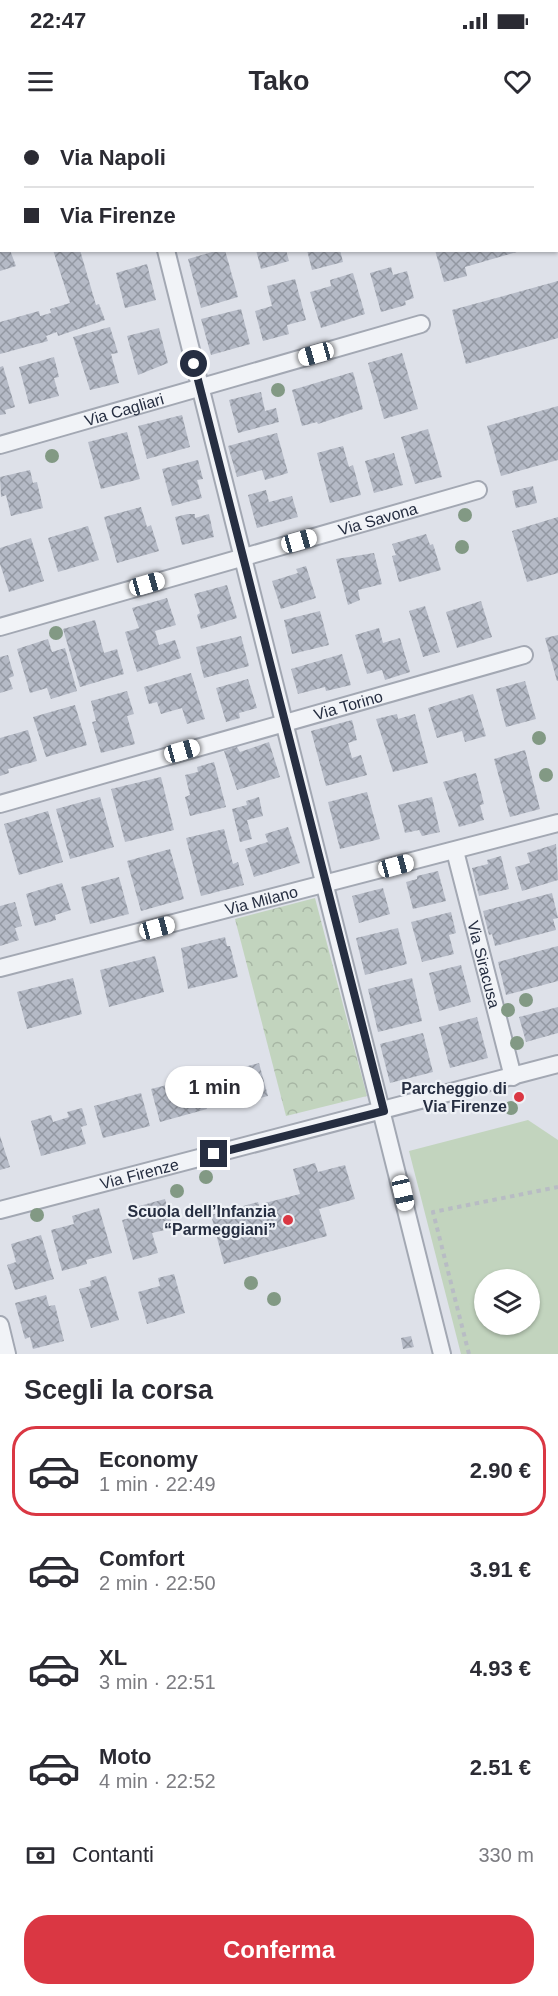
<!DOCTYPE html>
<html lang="it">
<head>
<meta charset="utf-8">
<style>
  :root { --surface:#fff; --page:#f2f2f3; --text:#2b2b33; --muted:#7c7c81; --line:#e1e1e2; --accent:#da3743 }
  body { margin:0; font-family:Helvetica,sans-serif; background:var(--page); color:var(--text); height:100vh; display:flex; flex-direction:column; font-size:22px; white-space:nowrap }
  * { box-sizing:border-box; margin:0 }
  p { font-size:20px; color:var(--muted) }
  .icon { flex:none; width:33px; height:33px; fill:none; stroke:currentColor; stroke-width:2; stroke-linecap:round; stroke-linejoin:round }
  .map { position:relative; height:1234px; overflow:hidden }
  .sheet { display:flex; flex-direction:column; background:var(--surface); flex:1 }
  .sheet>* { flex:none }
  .banner { position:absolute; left:0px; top:0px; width:558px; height:132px; box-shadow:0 2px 4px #0004; display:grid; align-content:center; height:132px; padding:0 24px; background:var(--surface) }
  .fabs { position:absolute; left:474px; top:1149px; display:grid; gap:12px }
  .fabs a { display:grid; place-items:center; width:66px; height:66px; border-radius:50%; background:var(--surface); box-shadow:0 2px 4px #0004; font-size:30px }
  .end { position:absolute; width:27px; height:27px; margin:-14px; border:8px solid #262e41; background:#fff; box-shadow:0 0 0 3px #fff }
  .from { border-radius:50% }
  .bubble { position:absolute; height:42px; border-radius:21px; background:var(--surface); box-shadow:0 2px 4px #0004; font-size:20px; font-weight:800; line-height:42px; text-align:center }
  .car { position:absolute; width:18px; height:36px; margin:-18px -9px; border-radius:8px; box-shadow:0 0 4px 2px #0007; background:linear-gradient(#fff 24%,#345 0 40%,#fff 0 76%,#345 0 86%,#fff 0) }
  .banner b { display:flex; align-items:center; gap:21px; height:57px; font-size:22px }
  .banner b+b { border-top:2px solid var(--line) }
  .banner i { width:15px; height:15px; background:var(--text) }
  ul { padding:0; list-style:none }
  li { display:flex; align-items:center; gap:18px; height:90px; margin:0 12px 9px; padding:0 12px; border:3px solid transparent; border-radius:24px }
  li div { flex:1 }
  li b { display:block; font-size:22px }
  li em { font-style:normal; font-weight:800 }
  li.current { border-color:var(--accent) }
  li>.icon { width:54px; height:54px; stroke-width:1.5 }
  h2 { padding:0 24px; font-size:27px; line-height:72px }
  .pay { display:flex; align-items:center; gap:15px; height:66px; padding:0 24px; font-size:22px }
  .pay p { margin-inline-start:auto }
  .cta { display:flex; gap:12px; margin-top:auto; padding:12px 24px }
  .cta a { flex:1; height:69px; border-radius:24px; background:var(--accent); color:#fff; font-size:24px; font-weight:800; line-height:69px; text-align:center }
  .status { display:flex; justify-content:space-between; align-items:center; height:42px; padding:0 30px; background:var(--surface); direction:ltr }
  .status svg { height:16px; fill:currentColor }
  header { display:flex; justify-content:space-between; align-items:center; height:78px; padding:0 24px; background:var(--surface); font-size:27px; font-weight:800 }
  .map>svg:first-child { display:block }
</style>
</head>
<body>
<div class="status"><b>22:47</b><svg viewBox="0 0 49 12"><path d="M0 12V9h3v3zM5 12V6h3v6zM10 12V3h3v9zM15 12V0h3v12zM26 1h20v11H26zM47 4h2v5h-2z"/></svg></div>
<header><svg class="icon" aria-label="menu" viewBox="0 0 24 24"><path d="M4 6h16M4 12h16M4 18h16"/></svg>Tako<svg class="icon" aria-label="heart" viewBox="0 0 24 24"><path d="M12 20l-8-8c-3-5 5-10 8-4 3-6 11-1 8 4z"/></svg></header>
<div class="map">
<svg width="558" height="1234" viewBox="0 0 558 1234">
  <defs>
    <pattern id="forest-crowns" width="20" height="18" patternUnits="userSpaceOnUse" patternTransform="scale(1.5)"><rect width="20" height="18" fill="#c2d4be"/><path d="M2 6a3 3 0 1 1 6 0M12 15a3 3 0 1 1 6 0" fill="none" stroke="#a7b6a4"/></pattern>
    <pattern id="building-cross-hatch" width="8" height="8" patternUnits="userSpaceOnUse" patternTransform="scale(1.5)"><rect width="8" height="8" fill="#b5bac6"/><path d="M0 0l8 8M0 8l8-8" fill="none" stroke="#9398a2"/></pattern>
  </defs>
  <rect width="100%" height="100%" fill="#dee1e9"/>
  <!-- forest -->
  <path fill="url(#forest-crowns)" d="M315,778L367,976L286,996L235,799Z"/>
  <!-- garden -->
  <path fill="#c2d4be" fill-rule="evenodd" d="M528,1000L558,1020V1234H461L409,1031ZM484,1160H530V1204H484Z"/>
  <!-- building -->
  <path fill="url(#building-cross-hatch)" d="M0,130H10L16,146L0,151Z
    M53,130H80L96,185L99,184L105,200L58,216L57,212L46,216L48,221L0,234V202L39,191L40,196L51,193L50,189L70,183Z
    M219,130H225L238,177L201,188L188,139Z
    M256,130H286L289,141L261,149Z
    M307,130H340L343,142L312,150Z
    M435,130H520V131L465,147L467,156L444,162Z
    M147,144L156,180L125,188L116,153Z
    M391,147L393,155L407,151L414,178L405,181L406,185L381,192L370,153Z
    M353,153L365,194L321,208L310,172L331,166L330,160Z
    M295,159L306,200L287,205L289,214L263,221L255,191L272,186L267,166Z
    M558,161V218L466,244L452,190Z
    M241,189L250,224L211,235L201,199Z
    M110,207L118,233L111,234L119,263L90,270L73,217Z
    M159,208L168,243L138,255L127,216Z
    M402,233L418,289L384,299L368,243Z
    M54,237L59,257L54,258L59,276L29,284L19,247Z
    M3,246L15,287L5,290L6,294L0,295V247Z
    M353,252L363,289L318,304L317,302L302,306L292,270Z
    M261,272L265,291L276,288L279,302L238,313L229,280Z
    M558,286V340L501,356L487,306Z
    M182,295L190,327L147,339L138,306Z
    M428,309L442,357L415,364L401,317Z
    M127,312L140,359L101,369L88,322Z
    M277,313L288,353L265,360L262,350L237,357L228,326Z
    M343,326L349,347L353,345L361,375L330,383L317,333Z
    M394,333L403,365L374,373L365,341Z
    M198,340L203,359L197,360L202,378L172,386L162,349Z
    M30,350L33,363L37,362L43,388L11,396L6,375L1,377L0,357Z
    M533,366L537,383L516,388L512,371Z
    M266,370L269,382L292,376L298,397L257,408L248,375Z
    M141,387L147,407L151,405L159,431L117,443L104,397Z
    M188,394H195V398L209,394L214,417L182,425L175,397Z
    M558,397V453L527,462L512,411Z
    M88,406L99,440L58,452L48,418Z
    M426,414L430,425L433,424L441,450L399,462L392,436L396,435L392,424Z
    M31,418L44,461L9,472L0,444V428Z
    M374,433L382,464L358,470L360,480L348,485L336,439Z
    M306,446L316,478L281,489L272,461L298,453L296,449Z
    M227,465L237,498L201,509L197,495L200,493L194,474Z
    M167,478L176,505L155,511L159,525L175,520L181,538L137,552L125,512L139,508L132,488Z
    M481,481L492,517L457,528L446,492Z
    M425,486L440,532L423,537L409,491Z
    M320,491L329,525L292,534L284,500Z
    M95,500L104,533L117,529L124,554L80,567L63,509Z
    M379,508L383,523L400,518L410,552L385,560L382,550L367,554L355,515Z
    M558,515V561H557L545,518Z
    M241,516L249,546L204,558L196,527Z
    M48,519L52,532L65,528L77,571L51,579L47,568L30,573L17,529Z
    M342,534L351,565L326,571L325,567L298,574L291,549Z
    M8,535L14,556L9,558L13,569L0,573V537Z
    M191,553L205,599L187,604L182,588L161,594L157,582L149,584L144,567Z
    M248,559L257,588L239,593L240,598L226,602L216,568Z
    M525,561L536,599L506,607L496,569Z
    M127,571L134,594L127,596L135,624L101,633L92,602L96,601L91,581Z
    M473,574L486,616L465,622L462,611L437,618L428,588Z
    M75,585L87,625L46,637L33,597Z
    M397,594L398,599L415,594L428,643L393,652L376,599Z
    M352,600L357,620L348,623L352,638L361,635L367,655L326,666L311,611Z
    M28,610L37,641L8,649L9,653L0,656V618Z
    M269,622L280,657L237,670L224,631L237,627L240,632Z
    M525,630L540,689L510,697L494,639Z
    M214,642L226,687L190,696L185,677L190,675L185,655L198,652L197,647Z
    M476,653L484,684L480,685L484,700L459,707L443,662Z
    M161,657L174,710L125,722L111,669Z
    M367,672L380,719L340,729L328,682Z
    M100,677L114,727L70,739L56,689Z
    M259,677L263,696L247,700L252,719L240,722L232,689L247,685L246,681Z
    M432,677L440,712L422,716L419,710L405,713L398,685Z
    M48,691L63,742L19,755L4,704Z
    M288,707L300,743L254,757L245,729L268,722L265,714Z
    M224,709L233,744L238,742L244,765L201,776L186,718Z
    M556,724L558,760L522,771L515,747L530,743L527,733Z
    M170,729L184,779L141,791L127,741Z
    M501,736L509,769L479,776L472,748L488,744L487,740Z
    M438,751L446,781L413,789L406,762L417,759V756Z
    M119,757L129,794L90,804L81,767Z
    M62,763L71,790L55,795L56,800L35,806L26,774Z
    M383,768L390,794L359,803L352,776Z
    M552,773L558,798L553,799L556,810L495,826L492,814L489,815L483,791Z
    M15,782L22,806L15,808L19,820L0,826V786Z
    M451,792L456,813L449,815L454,834L422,842L411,802Z
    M398,808L407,844L365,855L356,818Z
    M225,817L227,826H230L238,857L188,869L181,828Z
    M558,826V861L506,875L498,842Z
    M155,836L164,872L109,887L100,850Z
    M461,845L471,882L439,891L429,853Z
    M73,858L82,894L27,909L17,872Z
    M412,858L422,901L378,912L368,869Z
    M558,887V913L526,922L519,897Z
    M477,897L488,938L450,948L439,907Z
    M423,913L433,952L390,963L380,924Z
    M259,943L268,976L221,988L212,956Z
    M198,957L207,989L160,1002L151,969Z
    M141,973L150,1006L103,1018L94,986Z
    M82,988L87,1005L81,1007L86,1024L41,1036L31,1001L51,995L53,1002L69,997L67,992Z
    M0,1016L10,1047L0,1050Z
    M315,1043L318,1052L345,1045L355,1079L319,1089L327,1116L224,1144L211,1095L258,1082L263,1099L269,1097L265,1083L300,1074L293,1049Z
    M165,1079L173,1108L152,1113L158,1133L133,1140L122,1100L142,1095L139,1086Z
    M99,1088L112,1133L86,1140L87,1144L62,1151L51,1110L74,1104L72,1096Z
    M41,1115L54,1159L15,1170L7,1145L16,1142L11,1124Z
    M174,1154L185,1193L147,1204L138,1172L160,1166L158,1158Z
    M106,1156L119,1200L91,1208L79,1169L91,1166L90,1161Z
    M46,1175L49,1186L55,1185L64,1221L33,1229L30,1217L25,1219L15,1183Z
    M411,1216L414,1227L403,1229L401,1218Z"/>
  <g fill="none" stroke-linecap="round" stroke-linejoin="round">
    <!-- street casing -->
    <g stroke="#a3a8b3" stroke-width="20">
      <g id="street">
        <path d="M8,0V2"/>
        <path d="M334,0L335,2"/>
        <path d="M166,130L442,1234"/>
        <path id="s1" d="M0,325L421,204"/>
        <path id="s2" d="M0,507L478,370"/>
        <path id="s3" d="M0,684L524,535"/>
        <path id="s4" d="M455,731L513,957"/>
        <path id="s5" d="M0,848L558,703"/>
        <path id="s6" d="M0,1090L558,944"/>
        <path d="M0,1205L7,1234"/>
      </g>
    </g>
    <!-- path -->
    <path stroke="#b8bcc4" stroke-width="4" stroke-dasharray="4.5 4.5" stroke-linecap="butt" d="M469,1234L433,1092L558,1067"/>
    <!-- street -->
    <use href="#street" stroke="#f1f3f7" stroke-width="16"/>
    <!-- secondary -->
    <path stroke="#fff" stroke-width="24" d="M351,2L357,0
      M0,105H2"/>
  </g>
  <!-- trees -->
  <g fill="#829984">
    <circle cx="278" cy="270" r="7"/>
    <circle cx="52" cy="336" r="7"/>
    <circle cx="465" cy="395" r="7"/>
    <circle cx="462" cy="427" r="7"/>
    <circle cx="56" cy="513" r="7"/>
    <circle cx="539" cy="618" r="7"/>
    <circle cx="546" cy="655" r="7"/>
    <circle cx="526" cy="880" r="7"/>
    <circle cx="508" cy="890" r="7"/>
    <circle cx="517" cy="923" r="7"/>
    <circle cx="511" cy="988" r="7"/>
    <circle cx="206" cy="1057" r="7"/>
    <circle cx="177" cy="1071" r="7"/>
    <circle cx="37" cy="1095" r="7"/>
    <circle cx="251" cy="1163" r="7"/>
    <circle cx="274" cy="1179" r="7"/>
  </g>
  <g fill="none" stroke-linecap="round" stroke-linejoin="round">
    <!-- route -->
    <path stroke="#262e41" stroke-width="8" d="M194,244L384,991L214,1034"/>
  </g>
  <!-- markers -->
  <g fill="#da3743" stroke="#eef1f6" stroke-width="2">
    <circle cx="519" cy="977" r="6"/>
    <circle cx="288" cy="1100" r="6"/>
  </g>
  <g text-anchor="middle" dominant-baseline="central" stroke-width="4.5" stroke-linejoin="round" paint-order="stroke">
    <!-- street labels -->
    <g font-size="16" fill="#262e41" stroke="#eef1f6">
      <text stroke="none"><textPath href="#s1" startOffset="129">Via Cagliari</textPath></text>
      <text stroke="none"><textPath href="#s2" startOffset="393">Via Savona</textPath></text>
      <text stroke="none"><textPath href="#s3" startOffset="362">Via Torino</textPath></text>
      <text stroke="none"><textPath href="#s5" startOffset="270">Via Milano</textPath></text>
      <text stroke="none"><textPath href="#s4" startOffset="117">Via Siracusa</textPath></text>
      <text stroke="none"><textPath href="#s6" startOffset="144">Via Firenze</textPath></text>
    </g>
    <!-- poi labels -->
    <g font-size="16" font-weight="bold" fill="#262e41" stroke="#eef1f6" text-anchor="end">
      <text x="507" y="968">Parcheggio di<tspan x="507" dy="18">Via Firenze</tspan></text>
      <text x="276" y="1091">Scuola dell’Infanzia<tspan x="276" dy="18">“Parmeggiani”</tspan></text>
    </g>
  </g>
</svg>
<div class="fabs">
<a><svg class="icon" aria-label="layers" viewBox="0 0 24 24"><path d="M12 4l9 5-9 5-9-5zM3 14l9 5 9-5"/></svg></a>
</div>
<i class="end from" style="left:194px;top:244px"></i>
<i class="end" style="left:214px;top:1034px"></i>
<div class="bubble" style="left:165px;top:946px;width:99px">1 min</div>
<i class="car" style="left:316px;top:234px;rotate:254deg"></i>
<i class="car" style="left:299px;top:421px;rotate:74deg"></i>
<i class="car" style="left:147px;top:464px;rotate:74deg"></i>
<i class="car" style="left:182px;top:631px;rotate:74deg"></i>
<i class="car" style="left:396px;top:746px;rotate:75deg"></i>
<i class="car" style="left:157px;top:808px;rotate:75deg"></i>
<i class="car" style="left:403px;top:1073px;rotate:167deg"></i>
<div class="banner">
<b><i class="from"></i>Via Napoli</b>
<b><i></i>Via Firenze</b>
</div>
</div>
<section class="sheet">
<h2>Scegli la corsa</h2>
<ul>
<li class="current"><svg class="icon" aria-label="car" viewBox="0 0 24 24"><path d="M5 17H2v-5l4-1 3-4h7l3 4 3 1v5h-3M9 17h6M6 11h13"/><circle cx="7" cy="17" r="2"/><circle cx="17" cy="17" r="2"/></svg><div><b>Economy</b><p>1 min · 22:49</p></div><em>2.90 €</em></li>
<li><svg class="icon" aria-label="car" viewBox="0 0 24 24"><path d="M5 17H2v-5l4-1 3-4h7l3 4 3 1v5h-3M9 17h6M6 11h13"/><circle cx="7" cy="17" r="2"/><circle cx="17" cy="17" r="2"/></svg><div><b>Comfort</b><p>2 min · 22:50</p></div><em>3.91 €</em></li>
<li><svg class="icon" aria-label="car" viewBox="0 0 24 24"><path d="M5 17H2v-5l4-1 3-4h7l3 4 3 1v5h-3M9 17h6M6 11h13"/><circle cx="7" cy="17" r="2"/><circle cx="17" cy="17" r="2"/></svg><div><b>XL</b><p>3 min · 22:51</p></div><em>4.93 €</em></li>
<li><svg class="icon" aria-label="car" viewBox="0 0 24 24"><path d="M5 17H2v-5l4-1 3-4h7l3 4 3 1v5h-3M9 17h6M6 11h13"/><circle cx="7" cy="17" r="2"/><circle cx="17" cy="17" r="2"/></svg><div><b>Moto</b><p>4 min · 22:52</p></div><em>2.51 €</em></li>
</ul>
<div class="pay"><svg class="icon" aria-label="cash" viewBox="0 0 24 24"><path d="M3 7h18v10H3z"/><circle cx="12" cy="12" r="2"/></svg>Contanti<p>330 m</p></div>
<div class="cta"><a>Conferma</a></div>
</section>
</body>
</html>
